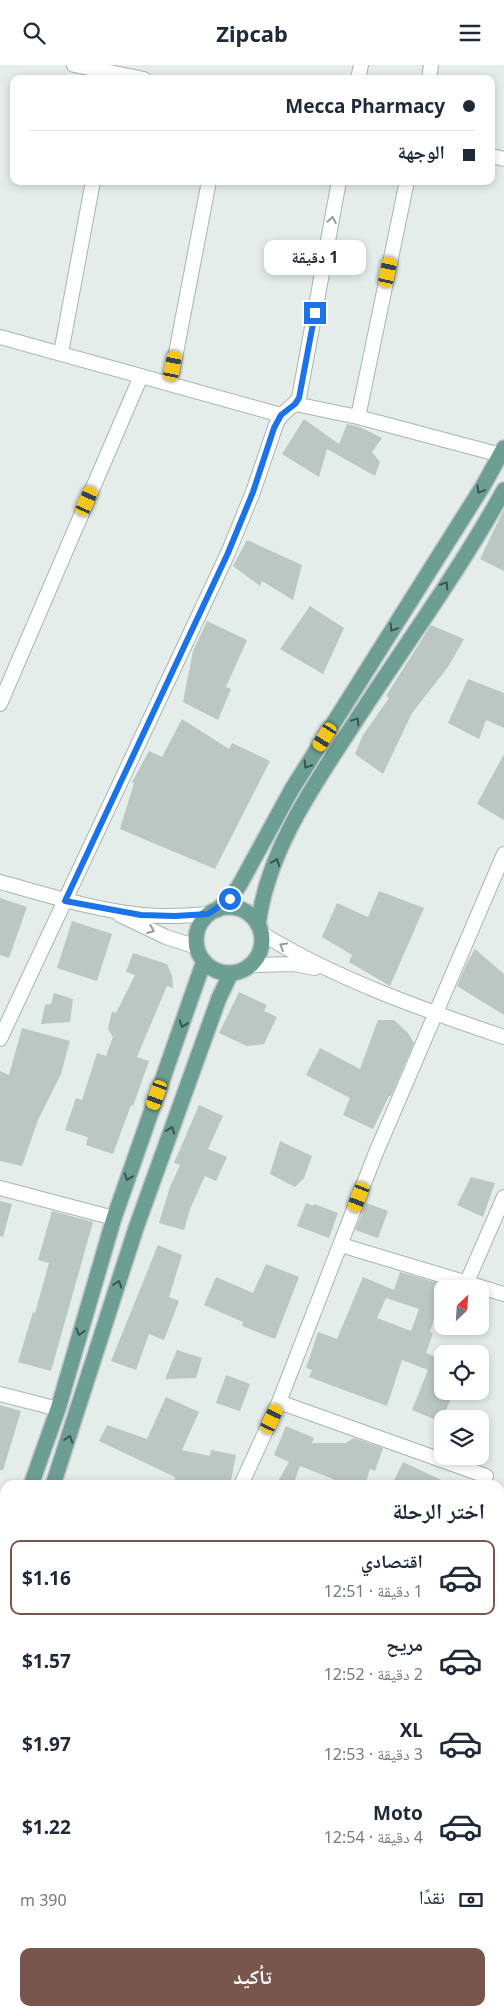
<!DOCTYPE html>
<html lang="ar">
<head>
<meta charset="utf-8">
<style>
  :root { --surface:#fff; --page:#f2f2f3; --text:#1f2937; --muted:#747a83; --line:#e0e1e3; --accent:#79564d }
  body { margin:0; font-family:"Noto Sans","Noto Naskh Arabic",sans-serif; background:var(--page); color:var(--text); direction:rtl; height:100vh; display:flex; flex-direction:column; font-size:19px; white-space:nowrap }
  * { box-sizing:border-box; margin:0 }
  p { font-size:16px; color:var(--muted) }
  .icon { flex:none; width:28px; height:28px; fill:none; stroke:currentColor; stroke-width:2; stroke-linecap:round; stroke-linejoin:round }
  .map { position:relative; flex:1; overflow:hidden; direction:ltr }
  .drawer { position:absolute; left:0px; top:1415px; width:505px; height:536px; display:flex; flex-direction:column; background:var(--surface); border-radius:15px 15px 0 0; box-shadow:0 2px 8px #0003; direction:rtl }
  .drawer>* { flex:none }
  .guide { position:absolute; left:10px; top:10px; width:485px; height:110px; border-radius:10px; box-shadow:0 2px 8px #0003; direction:rtl; display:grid; align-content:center; height:110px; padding:0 20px; background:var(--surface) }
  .needle { width:32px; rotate:25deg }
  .controls { position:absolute; left:434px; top:1215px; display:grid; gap:10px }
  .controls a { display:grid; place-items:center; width:55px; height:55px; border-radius:10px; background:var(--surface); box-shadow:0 2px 8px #0003; font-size:25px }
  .end { position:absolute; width:22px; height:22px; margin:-11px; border:6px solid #1a73e8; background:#fff; box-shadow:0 0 0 2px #fff }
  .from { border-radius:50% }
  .bubble { position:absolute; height:35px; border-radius:10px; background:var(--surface); box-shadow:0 2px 8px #0003; font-size:16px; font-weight:700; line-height:35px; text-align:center; direction:rtl }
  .car { position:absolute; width:15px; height:30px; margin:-15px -8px; border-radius:6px; box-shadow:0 0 4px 1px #0007; background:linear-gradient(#f5c518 24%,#345 0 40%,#f5c518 0 76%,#345 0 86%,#f5c518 0) }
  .guide b { display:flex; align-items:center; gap:18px; height:48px; font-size:19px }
  .guide b+b { border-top:1px solid var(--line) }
  .guide i { width:12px; height:12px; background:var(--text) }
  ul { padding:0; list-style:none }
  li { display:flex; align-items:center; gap:15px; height:75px; margin:0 10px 8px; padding:0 10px; border:2px solid transparent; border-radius:10px }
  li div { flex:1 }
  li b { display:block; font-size:19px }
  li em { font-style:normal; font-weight:700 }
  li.current { border-color:var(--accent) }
  li>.icon { width:45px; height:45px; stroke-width:1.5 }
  h2 { padding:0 20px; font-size:22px; line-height:60px }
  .pay { display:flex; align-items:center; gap:12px; height:55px; padding:0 20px; font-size:19px }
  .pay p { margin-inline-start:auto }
  .cta { display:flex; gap:10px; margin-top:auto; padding:10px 20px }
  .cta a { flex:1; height:58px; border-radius:10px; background:var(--accent); color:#fff; font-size:20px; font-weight:700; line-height:58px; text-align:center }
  header { display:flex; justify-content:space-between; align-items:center; height:65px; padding:0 20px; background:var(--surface); font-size:22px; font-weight:700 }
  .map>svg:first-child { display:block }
</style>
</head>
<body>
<header><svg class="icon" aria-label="menu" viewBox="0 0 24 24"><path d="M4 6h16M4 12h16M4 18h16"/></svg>Zipcab<svg class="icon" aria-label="search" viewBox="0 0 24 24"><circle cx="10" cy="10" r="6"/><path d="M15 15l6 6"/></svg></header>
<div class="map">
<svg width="504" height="1951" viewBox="0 0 504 1951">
  <rect width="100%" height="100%" fill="#e4ede9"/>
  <!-- building -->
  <path fill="#bac7c2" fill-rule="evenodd" d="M304,354L339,379L347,359L360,362L382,373L372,387L380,397L375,411L327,384L319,412L282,389Z
    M504,444V506L480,494Z
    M247,475L302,500L293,535L262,516L260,521L233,501Z
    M310,541L344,563L323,609L280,584Z
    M207,556L247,575L226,622L231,624L218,655L183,637L193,586Z
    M431,560L464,574L448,602L412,648L383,709L355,689L363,670L389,633L386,631Z
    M468,614L504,628V663L486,655L479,674L448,658Z
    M182,654L229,684L232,678L270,696L215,804L120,764L134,718L132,717L149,686L162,692Z
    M504,689V755L477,739Z
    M379,826L424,843L390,921L349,897L352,890L322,872L337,838L368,852Z
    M0,833L27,842L9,893L0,890Z
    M72,856L112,869L97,916L57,903Z
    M475,884L504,909V950L457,921L467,898Z
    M133,888L167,899L172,911L173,923L167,921L137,992L149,996L133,1041L131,1040L113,1089L86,1080L88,1072L65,1065L76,1033L82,1035L97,988L106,991L113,972L108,964L112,946L116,948L135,910L126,907Z
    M239,927L267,940L264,946L277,952L264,979L247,981L219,968Z
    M54,928L73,934L70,957L41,959L45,940L51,939Z
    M378,955H394L408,968L414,978L391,1031H389L373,1064L343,1050L350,1033L306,1010L320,983L360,1004Z
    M22,963L70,976L61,1009L38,1055L22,1101L0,1096V1006L9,1010Z
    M199,1040L223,1051L208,1084L227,1092L216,1116L205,1111L190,1144L184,1165L159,1158L170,1122L180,1100L174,1098Z
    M280,1076L312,1091L304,1113L295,1122L270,1109Z
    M471,1112L495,1118L483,1152L457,1140Z
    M0,1136L12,1139L3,1172L0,1171Z
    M306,1138L313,1141L314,1139L338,1148L329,1173L297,1161Z
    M366,1138L388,1146L378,1173L355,1165Z
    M52,1146L93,1157L51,1306L18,1297L33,1247L35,1248L49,1198L38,1195Z
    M158,1180L182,1190L169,1232L179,1236L164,1275L149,1269L136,1305L111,1296Z
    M266,1199L299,1212L275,1274L242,1261L243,1257L204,1240L216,1212L253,1228Z
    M400,1207L445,1220L430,1267L433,1268L426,1288L442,1295V1326H454L441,1357L412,1345L428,1305L402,1295L387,1341L309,1312L312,1305L306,1303L318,1267L337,1274L363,1212L394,1225ZM386,1233L419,1244L411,1266L377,1253Z
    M177,1285L202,1293L196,1313L165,1314Z
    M226,1310L250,1319L240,1346L216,1338Z
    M166,1332L199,1347L182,1385L210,1391L211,1385L236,1390L230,1420H174L175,1412L99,1376L107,1360L147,1374Z
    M0,1340L21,1346L3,1405H0Z
    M286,1361L314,1373L312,1378H346L354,1373L383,1383L375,1406L370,1404L365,1420H348L300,1401L293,1420H276L289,1397L274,1390Z
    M403,1397L452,1420H392Z"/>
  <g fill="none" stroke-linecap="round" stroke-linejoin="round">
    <!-- minor casing -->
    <g stroke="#a7b5b0" stroke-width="16">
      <path id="minor" d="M74,0L144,14
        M358,14L361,0
        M429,14L431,0
        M491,91L504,94
        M0,272L281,350
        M61,288L93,116
        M170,319L209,116
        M295,339L358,352L501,390
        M358,352L407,116
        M0,639L141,311
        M0,817C47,830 94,845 143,850C165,852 186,851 208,849
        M120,850L166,872L197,882
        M261,868C336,914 421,944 504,972
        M250,900L294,899L315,903
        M0,974L228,488L253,427L277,357C283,346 293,342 299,333L339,116
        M0,1123L114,1153
        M341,1180L504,1229
        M467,1217L504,1132
        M0,1329L58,1344
        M279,1337L486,1411
        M241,1420L279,1337L375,1090L504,789
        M500,1568L504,1569
        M500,1631L504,1623
        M500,1746L504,1747
        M0,1782L5,1784
        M452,1946L465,1951
        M60,1951L61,1946
        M254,1951L256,1946"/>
    </g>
    <!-- major casing -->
    <g stroke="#c2c9c7" stroke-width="18">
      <path id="major" d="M196 875a33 33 0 1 1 66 0a33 33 0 1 1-66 0Z
        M217,845L229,834L239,821L292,724L483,421L504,383
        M258,860C268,784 314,720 355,657C405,580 460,505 504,425
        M31,1420L58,1344L114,1153L204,896
        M53,1420L136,1163L219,933L231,908
        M0,1509L5,1495
        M0,1580L5,1565"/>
    </g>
    <!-- minor -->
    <use href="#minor" stroke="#fff" stroke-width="14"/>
    <!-- major -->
    <use href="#major" stroke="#6c9e93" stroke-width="15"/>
  </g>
  <!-- one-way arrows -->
  <defs><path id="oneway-chevron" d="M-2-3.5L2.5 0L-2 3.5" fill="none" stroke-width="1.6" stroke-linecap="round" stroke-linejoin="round" transform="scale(1.25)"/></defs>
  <g stroke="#929e9b">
    <use href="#oneway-chevron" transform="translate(332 155) rotate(-80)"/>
    <use href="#oneway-chevron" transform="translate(151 865) rotate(23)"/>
    <use href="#oneway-chevron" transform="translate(283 881) rotate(-150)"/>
  </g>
  <g stroke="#37554e">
    <use href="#oneway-chevron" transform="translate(480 425) rotate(121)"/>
    <use href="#oneway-chevron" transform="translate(445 520) rotate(-57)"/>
    <use href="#oneway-chevron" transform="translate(393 563) rotate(123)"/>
    <use href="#oneway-chevron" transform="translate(356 656) rotate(-57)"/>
    <use href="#oneway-chevron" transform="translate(307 700) rotate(122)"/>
    <use href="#oneway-chevron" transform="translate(276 797) rotate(-68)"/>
    <use href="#oneway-chevron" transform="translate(183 959) rotate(109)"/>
    <use href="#oneway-chevron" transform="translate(171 1065) rotate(-70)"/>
    <use href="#oneway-chevron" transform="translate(128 1112) rotate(109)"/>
    <use href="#oneway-chevron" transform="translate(118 1219) rotate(-72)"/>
    <use href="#oneway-chevron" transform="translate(80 1267) rotate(106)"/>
    <use href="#oneway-chevron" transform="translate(69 1374) rotate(-72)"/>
  </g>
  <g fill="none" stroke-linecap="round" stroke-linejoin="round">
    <!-- route -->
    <path stroke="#1a73e8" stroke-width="6" d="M230,834L208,849L175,851L141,850L65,836L228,488L253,427L274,363L281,350L295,339L299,333L315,248"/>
  </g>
</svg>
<div class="controls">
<a><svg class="needle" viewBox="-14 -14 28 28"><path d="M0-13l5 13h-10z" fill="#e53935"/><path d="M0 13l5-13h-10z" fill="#747a83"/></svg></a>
<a><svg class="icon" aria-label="locate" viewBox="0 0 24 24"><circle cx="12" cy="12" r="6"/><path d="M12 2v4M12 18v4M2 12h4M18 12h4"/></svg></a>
<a><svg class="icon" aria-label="layers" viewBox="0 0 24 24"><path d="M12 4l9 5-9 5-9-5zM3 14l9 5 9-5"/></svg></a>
</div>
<i class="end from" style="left:230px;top:834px"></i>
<i class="end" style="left:315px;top:248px"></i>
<div class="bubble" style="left:264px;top:175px;width:102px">1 دقيقة</div>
<i class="car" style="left:388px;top:207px;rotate:12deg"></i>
<i class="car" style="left:173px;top:301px;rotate:11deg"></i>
<i class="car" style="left:87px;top:436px;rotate:24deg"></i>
<i class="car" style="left:325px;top:672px;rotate:212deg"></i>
<i class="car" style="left:157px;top:1030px;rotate:200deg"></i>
<i class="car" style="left:359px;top:1132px;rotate:201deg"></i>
<i class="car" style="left:272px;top:1354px;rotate:25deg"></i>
<div class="guide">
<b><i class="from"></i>Mecca Pharmacy</b>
<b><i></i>الوجهة</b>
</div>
<section class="drawer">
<h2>اختر الرحلة</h2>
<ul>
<li class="current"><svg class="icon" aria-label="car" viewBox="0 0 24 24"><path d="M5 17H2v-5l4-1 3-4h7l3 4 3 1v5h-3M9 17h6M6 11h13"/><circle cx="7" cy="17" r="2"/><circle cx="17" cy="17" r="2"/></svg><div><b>اقتصادي</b><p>1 دقيقة · 12:51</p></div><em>$1.16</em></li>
<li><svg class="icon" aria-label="car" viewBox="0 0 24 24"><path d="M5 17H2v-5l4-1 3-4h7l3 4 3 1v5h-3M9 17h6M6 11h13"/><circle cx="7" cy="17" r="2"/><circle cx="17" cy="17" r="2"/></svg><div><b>مريح</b><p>2 دقيقة · 12:52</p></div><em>$1.57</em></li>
<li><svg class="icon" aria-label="car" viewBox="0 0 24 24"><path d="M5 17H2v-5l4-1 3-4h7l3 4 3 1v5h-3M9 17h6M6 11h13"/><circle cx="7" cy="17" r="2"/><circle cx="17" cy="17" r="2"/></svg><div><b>XL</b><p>3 دقيقة · 12:53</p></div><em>$1.97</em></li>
<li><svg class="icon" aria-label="car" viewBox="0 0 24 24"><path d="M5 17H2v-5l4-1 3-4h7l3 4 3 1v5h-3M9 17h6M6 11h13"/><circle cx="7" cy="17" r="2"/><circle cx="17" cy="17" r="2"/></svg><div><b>Moto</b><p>4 دقيقة · 12:54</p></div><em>$1.22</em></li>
</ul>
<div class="pay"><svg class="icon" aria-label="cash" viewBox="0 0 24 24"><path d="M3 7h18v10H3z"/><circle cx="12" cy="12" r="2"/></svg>نقدًا<p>390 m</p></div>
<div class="cta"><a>تأكيد</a></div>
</section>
</div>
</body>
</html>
